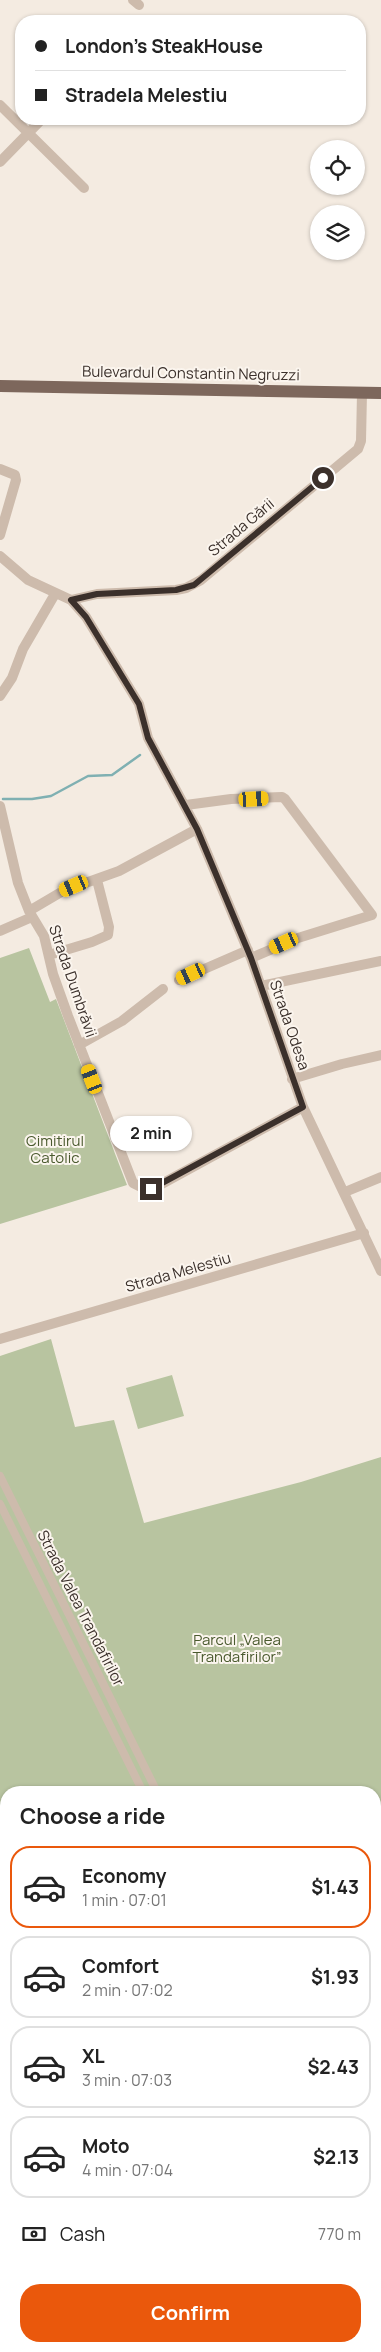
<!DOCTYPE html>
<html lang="en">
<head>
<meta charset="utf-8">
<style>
  :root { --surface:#fff; --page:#f6f6f6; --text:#222; --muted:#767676; --line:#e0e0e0; --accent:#ea580c }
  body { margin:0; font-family:Manrope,sans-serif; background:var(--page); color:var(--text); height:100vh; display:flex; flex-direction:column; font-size:19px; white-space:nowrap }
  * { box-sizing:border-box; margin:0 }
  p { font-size:16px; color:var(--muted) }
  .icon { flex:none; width:28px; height:28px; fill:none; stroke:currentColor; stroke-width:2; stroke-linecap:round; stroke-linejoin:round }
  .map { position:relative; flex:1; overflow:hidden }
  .panel { position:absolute; left:0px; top:1786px; width:381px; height:566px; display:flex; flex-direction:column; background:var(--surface); border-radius:20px 20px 0 0; box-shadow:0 1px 4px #0004 }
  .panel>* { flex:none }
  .top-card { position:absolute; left:15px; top:15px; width:351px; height:110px; border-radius:20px; box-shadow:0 1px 4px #0004; display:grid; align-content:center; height:110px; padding:0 20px; background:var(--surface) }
  .controls { position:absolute; left:310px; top:140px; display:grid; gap:10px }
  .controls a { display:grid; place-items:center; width:55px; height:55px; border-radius:50%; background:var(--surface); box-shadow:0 1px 4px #0004; font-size:25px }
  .end { position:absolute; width:22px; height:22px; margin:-11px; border:6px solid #3b302b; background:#fff; box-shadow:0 0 0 2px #fff }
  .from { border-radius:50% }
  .bubble { position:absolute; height:35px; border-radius:18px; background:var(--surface); box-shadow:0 1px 4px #0004; font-size:16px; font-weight:700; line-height:35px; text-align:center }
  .car { position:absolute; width:15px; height:30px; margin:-15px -8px; border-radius:6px; box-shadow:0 0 4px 1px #0007; background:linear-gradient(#f5c518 24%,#345 0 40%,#f5c518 0 76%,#345 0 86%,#f5c518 0) }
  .top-card b { display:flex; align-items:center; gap:18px; height:48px; font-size:19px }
  .top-card b+b { border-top:1px solid var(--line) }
  .top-card i { width:12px; height:12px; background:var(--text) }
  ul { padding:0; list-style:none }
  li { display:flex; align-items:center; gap:15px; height:82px; margin:0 10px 8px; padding:0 10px; border:2px solid var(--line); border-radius:20px }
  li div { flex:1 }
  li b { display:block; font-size:19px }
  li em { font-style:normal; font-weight:700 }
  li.current { border-color:var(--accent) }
  li>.icon { width:45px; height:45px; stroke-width:1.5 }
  h2 { padding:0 20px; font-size:22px; line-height:60px }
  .pay { display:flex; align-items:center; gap:12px; height:55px; padding:0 20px; font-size:19px }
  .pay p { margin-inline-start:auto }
  .primary-button { display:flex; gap:10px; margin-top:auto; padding:10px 20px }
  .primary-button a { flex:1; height:58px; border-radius:20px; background:var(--accent); color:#fff; font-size:20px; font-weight:700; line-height:58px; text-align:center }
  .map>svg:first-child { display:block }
</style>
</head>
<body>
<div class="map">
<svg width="381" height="2352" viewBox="0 0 381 2352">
  <rect width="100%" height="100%" fill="#f4ebe1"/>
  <!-- green -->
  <path fill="#b8c4a0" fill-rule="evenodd" d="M29,948L50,1002L56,999L127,1185L0,1224V958Z
    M51,1339L75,1427L114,1420L144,1523L301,1482L381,1457V2352H0V1356ZM6,1792H375V2346H6Z
    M172,1375L184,1416L138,1429L126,1388Z"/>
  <!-- water -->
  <path fill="#7fb0b2" d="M0,2073H6V2264L0,2272Z
    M375,2100L381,2102V2247H375Z"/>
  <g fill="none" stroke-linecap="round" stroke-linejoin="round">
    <!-- stream -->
    <path stroke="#7fb0b2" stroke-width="2.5" d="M3,799H32L51,796L88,776L112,775L140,755"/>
    <!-- pedestrian -->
    <path stroke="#cdbbac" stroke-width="8" d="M0,1476L157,1792
      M0,1504L143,1792
      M375,2070L381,2075"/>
    <!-- minor -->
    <path stroke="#cdbbac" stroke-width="10" d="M133,0L139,5
      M0,105L84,188
      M0,162L42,119
      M0,469L15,475L16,480L0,535
      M0,556L28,580L71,600L86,617L139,704L148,738L197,829L251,958L303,1107L381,1271
      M71,600L97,594L176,590L186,588L201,580L358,449L361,441L362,393
      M0,696L12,678L23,649L55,594
      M186,805L231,799L282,797L285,799L372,915L298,938L251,958
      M0,806L18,883L29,911L44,936L53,974L68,1016L133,1183L145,1189L156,1187L303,1107
      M29,911L63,891L119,871L197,829
      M0,931L32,917
      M49,955L92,942L108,935L109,927L97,880
      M179,980L248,950
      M261,986L381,961
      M79,1045L122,1021L163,989
      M292,1079L342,1064L381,1055
      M345,1192L381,1177
      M0,1339L364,1233"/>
    <!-- primary -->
    <path stroke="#7d675c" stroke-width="12" d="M0,386L381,393"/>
  </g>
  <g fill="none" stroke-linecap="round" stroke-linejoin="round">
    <!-- route -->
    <path stroke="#3b302b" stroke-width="6" d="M151,1189L303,1107L251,958L197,829L148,738L139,704L86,617L71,600L97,594L176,590L194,585L323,478"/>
  </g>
  <g text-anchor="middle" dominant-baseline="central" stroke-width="4" stroke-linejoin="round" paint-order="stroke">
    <!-- street labels -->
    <g font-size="15" fill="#3b302b" stroke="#fbf5ee">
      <text transform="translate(191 373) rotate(1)">Bulevardul Constantin Negruzzi</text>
      <text transform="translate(241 527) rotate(-40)">Strada Gării</text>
      <text transform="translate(73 981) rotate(71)">Strada Dumbrăvii</text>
      <text transform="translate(290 1025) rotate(71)">Strada Odesa</text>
      <text transform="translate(178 1272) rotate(-16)">Strada Melestiu</text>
      <text transform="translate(81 1608) rotate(63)">Strada Valea Trandafirilor</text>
    </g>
    <!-- park labels -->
    <g font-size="15" fill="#4a5a2e" stroke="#fbf5ee">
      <text x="55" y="1140">Cimitirul<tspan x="55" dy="17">Catolic</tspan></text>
      <text x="237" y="1639">Parcul „Valea<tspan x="237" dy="17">Trandafirilor”</tspan></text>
    </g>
  </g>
</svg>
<div class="controls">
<a><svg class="icon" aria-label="locate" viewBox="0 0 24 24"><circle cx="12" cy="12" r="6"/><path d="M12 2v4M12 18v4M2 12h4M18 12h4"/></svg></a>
<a><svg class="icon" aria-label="layers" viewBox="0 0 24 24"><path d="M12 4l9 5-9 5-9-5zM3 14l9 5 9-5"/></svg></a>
</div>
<i class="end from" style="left:323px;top:478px"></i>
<i class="end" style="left:151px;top:1189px"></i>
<div class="bubble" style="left:110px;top:1116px;width:82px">2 min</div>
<i class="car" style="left:254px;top:799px;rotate:87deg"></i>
<i class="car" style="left:74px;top:886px;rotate:247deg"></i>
<i class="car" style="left:284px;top:943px;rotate:246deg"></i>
<i class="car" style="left:191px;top:974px;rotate:245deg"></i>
<i class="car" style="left:92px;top:1079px;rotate:339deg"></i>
<div class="top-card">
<b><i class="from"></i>London's SteakHouse</b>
<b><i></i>Stradela Melestiu</b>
</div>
<section class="panel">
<h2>Choose a ride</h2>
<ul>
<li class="current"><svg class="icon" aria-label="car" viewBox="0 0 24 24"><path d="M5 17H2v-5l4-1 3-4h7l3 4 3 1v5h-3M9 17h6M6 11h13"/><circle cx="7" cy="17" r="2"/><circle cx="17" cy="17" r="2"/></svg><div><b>Economy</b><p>1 min · 07:01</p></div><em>$1.43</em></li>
<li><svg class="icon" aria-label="car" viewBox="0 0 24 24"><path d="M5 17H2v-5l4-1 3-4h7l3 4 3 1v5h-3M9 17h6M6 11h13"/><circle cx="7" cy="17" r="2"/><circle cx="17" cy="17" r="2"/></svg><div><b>Comfort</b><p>2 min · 07:02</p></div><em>$1.93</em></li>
<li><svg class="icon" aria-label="car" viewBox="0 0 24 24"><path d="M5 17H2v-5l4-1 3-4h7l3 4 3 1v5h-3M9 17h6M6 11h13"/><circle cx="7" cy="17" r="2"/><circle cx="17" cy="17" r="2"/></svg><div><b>XL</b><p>3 min · 07:03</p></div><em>$2.43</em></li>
<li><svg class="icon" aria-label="car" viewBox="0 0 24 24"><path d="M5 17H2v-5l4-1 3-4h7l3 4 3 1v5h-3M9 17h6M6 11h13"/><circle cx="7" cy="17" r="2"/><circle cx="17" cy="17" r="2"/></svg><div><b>Moto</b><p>4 min · 07:04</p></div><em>$2.13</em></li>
</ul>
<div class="pay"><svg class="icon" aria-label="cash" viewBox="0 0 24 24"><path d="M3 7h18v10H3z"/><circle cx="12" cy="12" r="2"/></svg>Cash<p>770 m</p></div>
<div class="primary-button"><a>Confirm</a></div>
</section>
</div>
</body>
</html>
